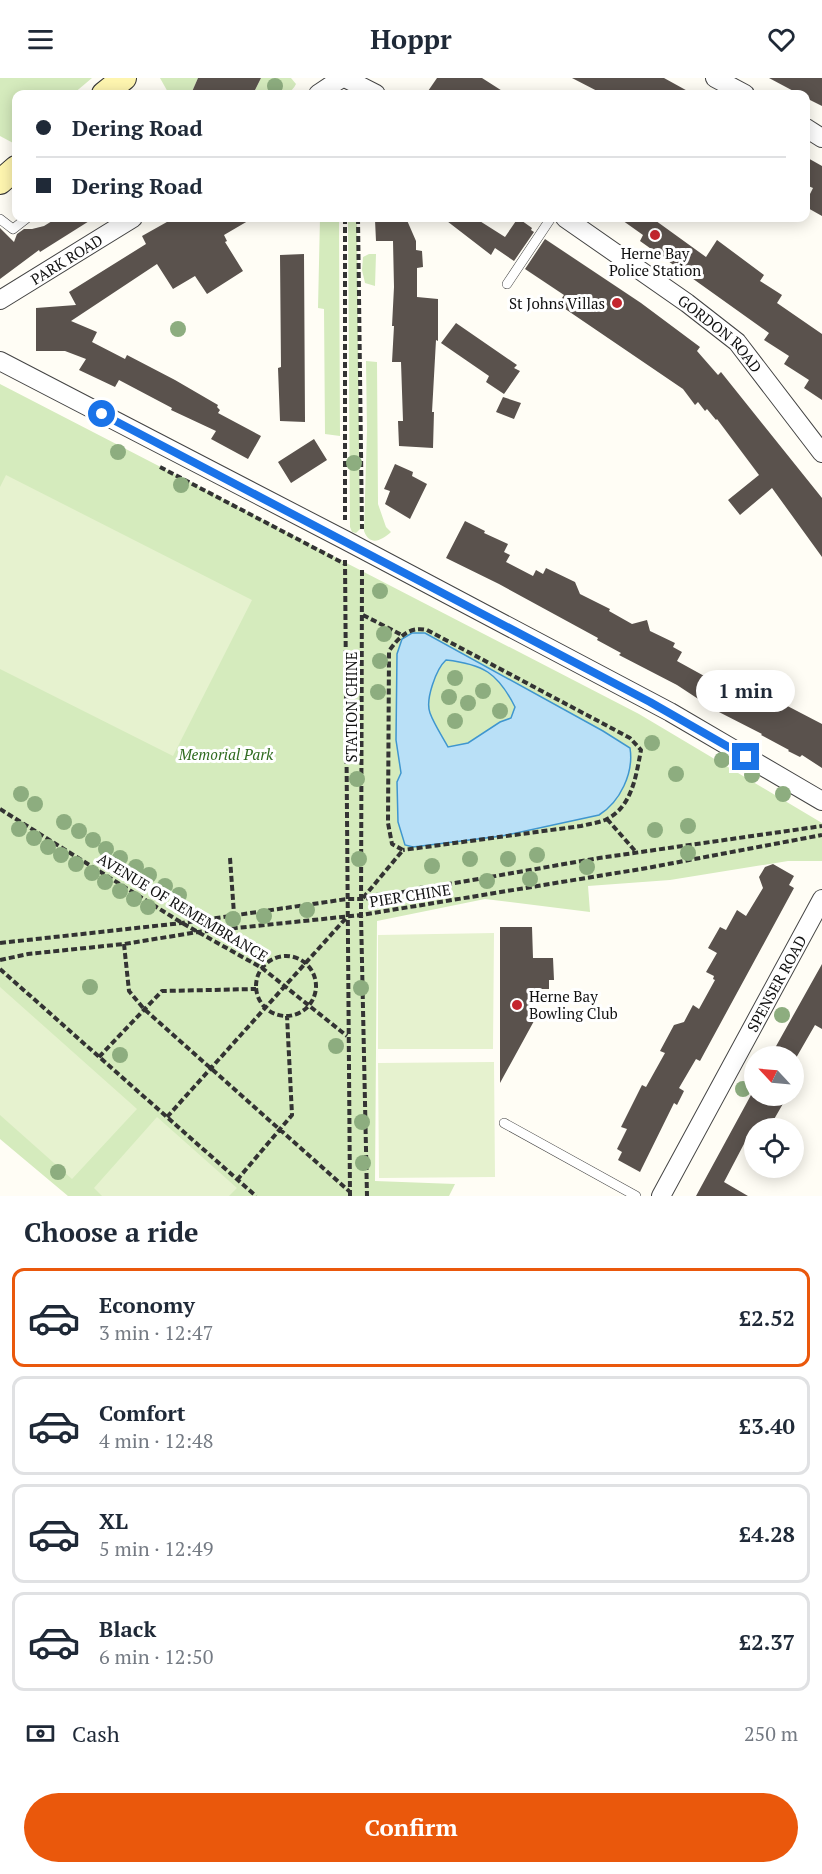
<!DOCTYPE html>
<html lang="en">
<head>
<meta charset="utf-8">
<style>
  :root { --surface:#fff; --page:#f6f6f7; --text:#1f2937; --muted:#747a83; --line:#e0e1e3; --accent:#ea580c }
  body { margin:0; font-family:"PT Serif",serif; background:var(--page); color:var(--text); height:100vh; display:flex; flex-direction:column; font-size:22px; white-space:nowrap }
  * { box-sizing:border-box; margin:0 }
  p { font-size:20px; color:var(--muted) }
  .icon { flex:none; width:33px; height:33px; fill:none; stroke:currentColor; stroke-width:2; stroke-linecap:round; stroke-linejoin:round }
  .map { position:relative; height:1118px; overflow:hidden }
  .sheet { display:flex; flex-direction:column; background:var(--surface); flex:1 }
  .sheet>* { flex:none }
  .guide { position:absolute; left:12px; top:12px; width:798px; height:132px; border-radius:12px; box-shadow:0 3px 15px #0003; display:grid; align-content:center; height:132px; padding:0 24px; background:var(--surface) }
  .needle { width:39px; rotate:296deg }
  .controls { position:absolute; left:744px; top:968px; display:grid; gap:12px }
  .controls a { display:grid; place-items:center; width:60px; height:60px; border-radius:50%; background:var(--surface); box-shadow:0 3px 15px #0003; font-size:30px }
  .end { position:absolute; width:27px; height:27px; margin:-14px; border:8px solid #1a73e8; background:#fff; box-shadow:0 0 0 3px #fff }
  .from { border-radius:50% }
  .bubble { position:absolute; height:42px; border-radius:21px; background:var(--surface); box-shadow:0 3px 15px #0003; font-size:20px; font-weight:700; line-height:42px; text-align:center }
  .guide b { display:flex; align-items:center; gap:21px; height:57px; font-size:22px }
  .guide b+b { border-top:2px solid var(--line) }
  .guide i { width:15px; height:15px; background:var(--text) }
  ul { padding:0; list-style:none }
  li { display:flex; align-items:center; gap:18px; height:99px; margin:0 12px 9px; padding:0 12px; border:3px solid var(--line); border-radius:12px }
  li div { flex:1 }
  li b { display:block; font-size:22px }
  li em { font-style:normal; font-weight:700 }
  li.current { border-color:var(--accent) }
  li>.icon { width:54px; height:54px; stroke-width:1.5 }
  h2 { padding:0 24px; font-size:27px; line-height:72px }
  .pay { display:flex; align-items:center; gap:15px; height:66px; padding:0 24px; font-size:22px }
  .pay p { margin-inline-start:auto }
  .action { display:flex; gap:12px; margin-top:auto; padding:12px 24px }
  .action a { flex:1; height:69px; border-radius:36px; background:var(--accent); color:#fff; font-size:24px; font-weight:700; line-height:69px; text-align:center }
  header { display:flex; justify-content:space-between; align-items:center; height:78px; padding:0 24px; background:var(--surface); font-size:27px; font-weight:700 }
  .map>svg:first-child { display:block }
</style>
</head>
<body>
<header><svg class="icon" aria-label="menu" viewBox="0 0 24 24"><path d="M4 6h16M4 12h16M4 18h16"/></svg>Hoppr<svg class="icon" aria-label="heart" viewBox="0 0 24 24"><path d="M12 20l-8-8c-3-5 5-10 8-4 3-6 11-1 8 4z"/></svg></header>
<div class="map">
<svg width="822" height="1118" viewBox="0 0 822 1118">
  <rect width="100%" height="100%" fill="#fffdf5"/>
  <!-- green -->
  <path fill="#d5ebbd" d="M0,0H92L73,16H16V64L15,66L0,58Z
    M160,0H198L191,16H169Z
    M261,0H291L296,6C289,22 268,16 253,16Z
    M320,140H339L340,358L325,356L324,231L318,230Z
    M348,140H357L360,451L356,455L352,454L350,449Z
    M369,176H376L375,208L365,205L362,192L363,179Z
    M366,283L377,284L378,426L386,449L391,454C382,462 370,469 364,453L367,352Z
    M0,306L639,636L822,745V783H788L670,802L588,808L590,834L485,821L377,843L375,1103L455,1106L449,1118H68L0,1061Z"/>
  <!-- pitch -->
  <path fill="#e6f2cf" d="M6,397L252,522L173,678L0,591V409Z
    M494,855L493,971H378V857Z
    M0,909L137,1031L72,1101L0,1037Z
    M494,984L495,1099L379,1100L378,985Z
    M157,1039L237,1110L229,1118H102L94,1110Z"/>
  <!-- water -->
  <path fill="#b9e0f7" stroke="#3f96cf" stroke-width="1.5" fill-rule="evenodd" d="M412,555H425L603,653L630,670C634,695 620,724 599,737L502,758L413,769L405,767L398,744L397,704L401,695L396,662L397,576L402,561ZM446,582C483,586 498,595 515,629L511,640L500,644L468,665L448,669C442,658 434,646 430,635C425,622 436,591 446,582Z"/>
  <!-- building -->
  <path fill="#5a524d" d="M198,0H261L253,16H191Z
    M437,0H482L507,16H426Z
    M572,0H664L693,16H603Z
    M769,0H822V28L806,20V16H799Z
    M806,79L822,88V138L806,129V124L813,110L806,107Z
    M57,140H94L40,174L39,172L0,201V150L14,164L17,156L24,151H32L44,148Z
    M174,140H253L224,157L227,163L225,164L243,193L207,216L195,198L173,211L157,186L71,243L97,254L92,264L125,281L127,277L175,302L218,327L217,329L220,332L218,335L261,358L248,381L211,361L216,353L171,332L172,330L119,302L115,309L79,292L86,281L65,273H36V230L76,227L69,214L146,166L142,158Z
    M406,140L416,163V172L422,173L423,189L417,190V219L438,221V263L436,262L432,334H434L433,370L399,368L398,343H403L401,284H392L394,248H392L394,209L393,163H376L375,142Z
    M443,140H475L505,159L518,140L532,150L531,152L534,154L514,183L495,170L491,177Z
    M619,140H652L706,179L717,162L764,197L760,203L782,217L777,225L822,256V322L804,310L809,302L784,286L789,278L764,262L769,255L640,163L643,157Z
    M545,161L641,225L700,269L697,273L718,297L721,294L822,420V479L772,410L740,437L728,422L759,397L717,341L716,342L707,331L705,333L698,324L695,327L683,311L558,226L564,217L525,191Z
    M304,176L305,344L280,343L278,290L281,289L280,177Z
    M456,245L517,287L514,290L520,293L504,316L486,304L489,298L441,265Z
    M503,319L521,325L514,341L496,334Z
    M314,361L327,382L291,405L278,384Z
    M395,386L413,394L412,398L427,406L410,441L385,426L390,413L384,411Z
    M465,443L485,453L484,455L508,466L504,474L510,477L506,484L533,498L536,492L543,496L546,490L575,504L580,516L610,531L609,533L632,546L647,542L650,553L675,565L673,569L682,574L677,583L726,610L735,592L756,603L753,610L822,646V690L802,677L800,679L788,673L789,672L761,657L762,656L715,632L677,607L619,577L621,575L597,562L598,560L499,506L446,480Z
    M773,786L794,798L789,807L794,810L700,983L696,981L679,1010L684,1013L677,1027L674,1025L640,1094L618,1082L622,1074L617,1071L627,1051L621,1049L642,1007L646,1009L665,975L660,973L674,947L684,944L693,927L699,931L715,902L713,901L714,898L706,894L717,875L708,870L720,849L726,852L737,832L746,838L763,810L759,799L765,789Z
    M500,849H532L533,880H553L554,902H549V911H533L534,943L500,1005Z
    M822,886V951L815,947L796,980L775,970Z
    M751,1017H788L769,1050H754V1055L749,1065L745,1064L724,1104L748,1118H696Z"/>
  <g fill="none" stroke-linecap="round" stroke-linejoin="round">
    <!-- lane casing -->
    <g stroke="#444" stroke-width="10">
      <path id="lane" d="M0,141L13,151L27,140
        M507,206L551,140
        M504,1045L636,1118"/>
    </g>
    <!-- street casing -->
    <g stroke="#444" stroke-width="20">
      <g id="street">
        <path d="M345,0L376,16"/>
        <path d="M715,0L745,16"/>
        <path d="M318,16L342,0"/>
        <path d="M806,50L822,60"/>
        <path id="s1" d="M565,140L687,225L737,264L822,375"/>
        <path id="s2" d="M0,222L133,140"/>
        <path d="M0,283L345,462L670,634L822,723"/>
        <path id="s3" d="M661,1118L822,821"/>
      </g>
    </g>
    <!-- secondary casing -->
    <g stroke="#333" stroke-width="26">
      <path id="secondary" d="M104,16L124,0
        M0,104L16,90"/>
    </g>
    <!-- path -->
    <path stroke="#333" stroke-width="4" stroke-dasharray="6 3" stroke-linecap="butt" d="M345,140V442
      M358,140L362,451
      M160,389L345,486
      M345,482L350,1118
      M362,492L361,837L367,1118
      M363,537L402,557
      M0,731L182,845L262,890L347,958
      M607,741L636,774
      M230,780L234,836
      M363,820L403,772L392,766L388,745L389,573C399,559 409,548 427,552L630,660L641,672C636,698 632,730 605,742C597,745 589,746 581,748L403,772
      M0,865L182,845L347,821H363L599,780L822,748
      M124,866L129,913L144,931L349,1113
      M256 908a30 30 0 1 1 60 0a30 30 0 1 1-60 0Z
      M0,882L28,876L124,866L198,854L361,837L647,790L822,757
      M0,891L256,1118
      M99,979L162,913L256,911
      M167,1039L347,839
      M237,1102L292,1037L287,938"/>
    <!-- lane -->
    <use href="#lane" stroke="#fff" stroke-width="9"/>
    <!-- street -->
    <use href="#street" stroke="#fff" stroke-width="18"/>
    <!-- secondary -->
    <use href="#secondary" stroke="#fff6b0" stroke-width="24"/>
  </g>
  <!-- trees -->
  <g fill="#8dad7f">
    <circle cx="275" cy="8" r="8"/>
    <circle cx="178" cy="251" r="8"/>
    <circle cx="118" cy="374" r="8"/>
    <circle cx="354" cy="385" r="8"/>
    <circle cx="181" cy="407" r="8"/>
    <circle cx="380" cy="513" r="8"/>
    <circle cx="384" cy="556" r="8"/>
    <circle cx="380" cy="583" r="8"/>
    <circle cx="455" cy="600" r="8"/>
    <circle cx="483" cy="613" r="8"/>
    <circle cx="378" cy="614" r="8"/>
    <circle cx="449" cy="619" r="8"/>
    <circle cx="468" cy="625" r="8"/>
    <circle cx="500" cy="633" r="8"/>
    <circle cx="455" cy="643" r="8"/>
    <circle cx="652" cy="665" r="8"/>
    <circle cx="722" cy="682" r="8"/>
    <circle cx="676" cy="696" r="8"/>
    <circle cx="752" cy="697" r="8"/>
    <circle cx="357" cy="701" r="8"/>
    <circle cx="21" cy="716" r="8"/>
    <circle cx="783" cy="716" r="8"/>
    <circle cx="35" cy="726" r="8"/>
    <circle cx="64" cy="744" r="8"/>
    <circle cx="688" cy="748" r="8"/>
    <circle cx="19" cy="751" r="8"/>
    <circle cx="655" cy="752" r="8"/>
    <circle cx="79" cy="753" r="8"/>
    <circle cx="34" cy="760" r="8"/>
    <circle cx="93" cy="762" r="8"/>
    <circle cx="48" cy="769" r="8"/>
    <circle cx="106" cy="771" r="8"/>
    <circle cx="688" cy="775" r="8"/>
    <circle cx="61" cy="777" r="8"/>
    <circle cx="537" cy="777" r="8"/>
    <circle cx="120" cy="780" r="8"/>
    <circle cx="359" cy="781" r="8"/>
    <circle cx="470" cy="781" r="8"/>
    <circle cx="508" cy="781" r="8"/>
    <circle cx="76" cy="786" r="8"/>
    <circle cx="432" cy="788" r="8"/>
    <circle cx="136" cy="789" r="8"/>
    <circle cx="587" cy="789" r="8"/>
    <circle cx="92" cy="795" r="8"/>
    <circle cx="149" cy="797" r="8"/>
    <circle cx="530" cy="801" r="8"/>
    <circle cx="487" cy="803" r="8"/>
    <circle cx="105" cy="804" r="8"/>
    <circle cx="165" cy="808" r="8"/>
    <circle cx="120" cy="813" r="8"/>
    <circle cx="423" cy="815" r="8"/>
    <circle cx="179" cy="817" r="8"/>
    <circle cx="134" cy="821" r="8"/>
    <circle cx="380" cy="822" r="8"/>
    <circle cx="148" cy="829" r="8"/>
    <circle cx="307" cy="832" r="8"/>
    <circle cx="264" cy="838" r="8"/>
    <circle cx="233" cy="841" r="8"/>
    <circle cx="90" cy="909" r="8"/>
    <circle cx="361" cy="910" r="8"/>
    <circle cx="782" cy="937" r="8"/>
    <circle cx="336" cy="968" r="8"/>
    <circle cx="120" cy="977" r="8"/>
    <circle cx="743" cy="1011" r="8"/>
    <circle cx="362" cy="1044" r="8"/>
    <circle cx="363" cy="1085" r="8"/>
    <circle cx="58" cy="1094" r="8"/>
  </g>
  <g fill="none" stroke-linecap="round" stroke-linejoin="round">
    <!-- route -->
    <path stroke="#1a73e8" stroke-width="8" d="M102,336L650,624L746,679"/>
  </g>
  <!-- markers -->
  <g fill="#c4262e" stroke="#fff" stroke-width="2">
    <circle cx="655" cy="157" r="6"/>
    <circle cx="617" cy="225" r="6"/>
    <circle cx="517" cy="927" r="6"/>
  </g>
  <g text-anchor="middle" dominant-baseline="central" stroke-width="6" stroke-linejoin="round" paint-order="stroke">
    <!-- poi labels -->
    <g font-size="15" fill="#111" stroke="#fff">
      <text x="655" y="175">Herne Bay<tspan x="655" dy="17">Police Station</tspan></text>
      <text x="605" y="225" text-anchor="end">St Johns Villas</text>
      <text x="529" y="918" text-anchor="start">Herne Bay<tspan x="529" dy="17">Bowling Club</tspan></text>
    </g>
    <!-- street labels -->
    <g font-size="15" fill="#111" stroke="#fff">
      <text stroke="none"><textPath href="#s2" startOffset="78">PARK ROAD</textPath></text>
      <text stroke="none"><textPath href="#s1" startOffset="194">GORDON ROAD</textPath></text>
      <text transform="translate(351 629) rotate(-90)">STATION CHINE</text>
      <text transform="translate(410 817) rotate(-9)">PIER CHINE</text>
      <text transform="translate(183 829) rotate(31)">AVENUE OF REMEMBRANCE</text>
      <text stroke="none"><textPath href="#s3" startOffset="242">SPENSER ROAD</textPath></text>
    </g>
    <!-- park labels -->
    <g font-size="15" font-style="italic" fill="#2f6b1f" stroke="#fff">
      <text x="226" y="676">Memorial Park</text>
    </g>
  </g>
</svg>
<div class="controls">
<a><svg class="needle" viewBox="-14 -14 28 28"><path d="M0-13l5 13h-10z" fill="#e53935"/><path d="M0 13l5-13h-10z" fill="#747a83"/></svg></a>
<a><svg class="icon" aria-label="locate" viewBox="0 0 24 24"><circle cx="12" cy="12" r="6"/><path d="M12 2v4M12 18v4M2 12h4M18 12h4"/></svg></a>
</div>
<i class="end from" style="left:102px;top:336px"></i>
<i class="end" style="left:746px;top:679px"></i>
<div class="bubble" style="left:696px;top:592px;width:99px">1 min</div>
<div class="guide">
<b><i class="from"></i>Dering Road</b>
<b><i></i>Dering Road</b>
</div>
</div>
<section class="sheet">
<h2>Choose a ride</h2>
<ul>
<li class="current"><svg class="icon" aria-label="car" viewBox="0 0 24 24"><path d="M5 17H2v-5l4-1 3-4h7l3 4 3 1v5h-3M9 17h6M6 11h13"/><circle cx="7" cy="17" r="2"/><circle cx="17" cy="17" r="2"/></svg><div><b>Economy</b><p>3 min · 12:47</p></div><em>£2.52</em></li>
<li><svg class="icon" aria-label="car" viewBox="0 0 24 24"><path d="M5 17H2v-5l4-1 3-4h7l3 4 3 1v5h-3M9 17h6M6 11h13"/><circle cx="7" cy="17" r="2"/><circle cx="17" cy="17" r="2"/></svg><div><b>Comfort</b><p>4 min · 12:48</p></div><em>£3.40</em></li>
<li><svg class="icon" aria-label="car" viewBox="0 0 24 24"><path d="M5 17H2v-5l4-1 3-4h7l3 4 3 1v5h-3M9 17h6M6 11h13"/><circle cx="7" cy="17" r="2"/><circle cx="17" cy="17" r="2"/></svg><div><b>XL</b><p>5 min · 12:49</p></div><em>£4.28</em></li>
<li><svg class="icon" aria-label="car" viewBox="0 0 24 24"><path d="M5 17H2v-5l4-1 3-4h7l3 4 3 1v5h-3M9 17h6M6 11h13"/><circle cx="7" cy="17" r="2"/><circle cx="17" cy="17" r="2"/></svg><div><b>Black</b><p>6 min · 12:50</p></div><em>£2.37</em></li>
</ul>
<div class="pay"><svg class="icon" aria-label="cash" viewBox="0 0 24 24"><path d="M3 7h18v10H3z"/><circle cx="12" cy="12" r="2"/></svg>Cash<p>250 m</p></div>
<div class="action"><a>Confirm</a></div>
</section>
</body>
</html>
